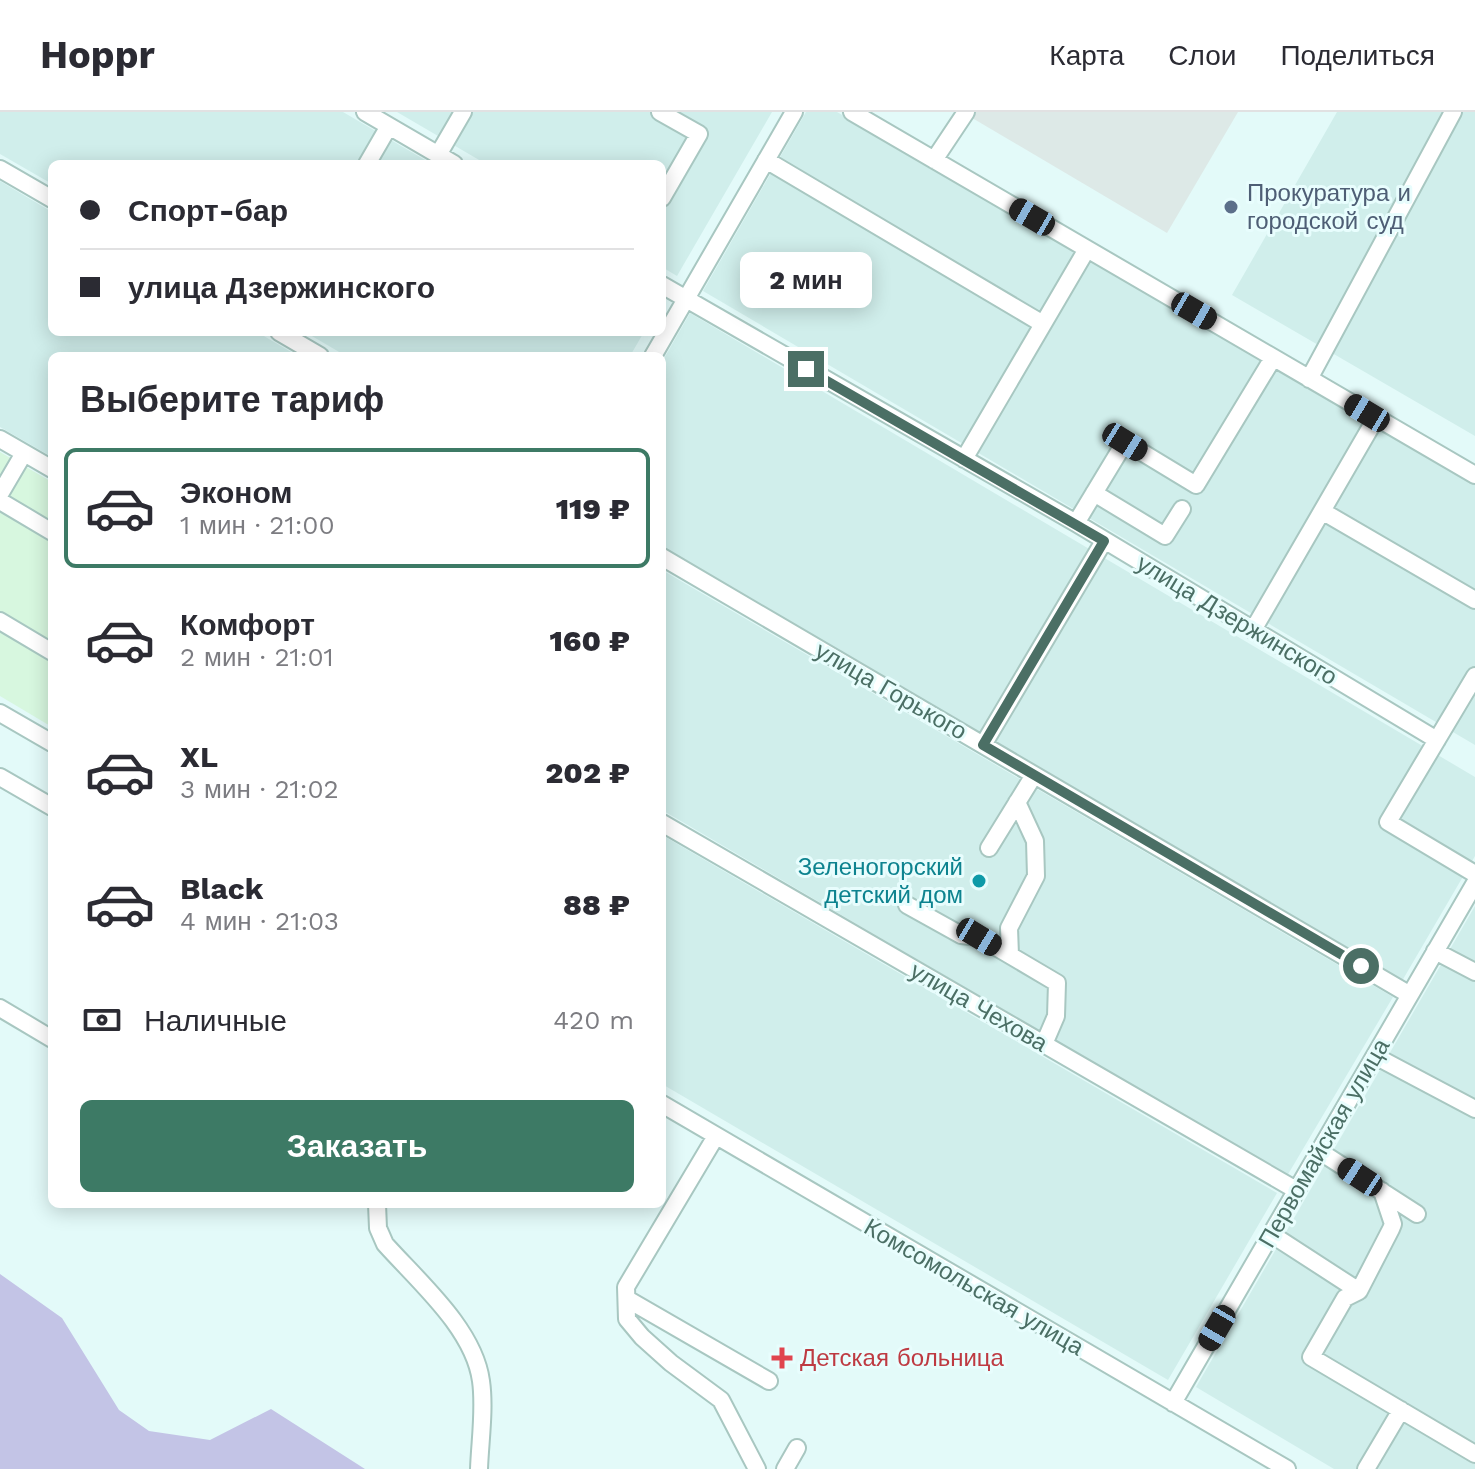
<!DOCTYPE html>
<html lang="ru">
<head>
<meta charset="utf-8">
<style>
  :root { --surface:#fff; --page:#f2f2f3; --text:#2b2b33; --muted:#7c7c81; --line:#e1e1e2; --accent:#3d7a65 }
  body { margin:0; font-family:"Work Sans",sans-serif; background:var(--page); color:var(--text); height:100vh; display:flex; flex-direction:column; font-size:30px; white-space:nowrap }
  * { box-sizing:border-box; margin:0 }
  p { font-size:26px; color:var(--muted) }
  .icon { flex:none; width:44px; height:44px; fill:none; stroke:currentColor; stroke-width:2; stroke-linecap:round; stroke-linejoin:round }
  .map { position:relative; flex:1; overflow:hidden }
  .drawer { position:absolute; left:48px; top:240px; width:618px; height:856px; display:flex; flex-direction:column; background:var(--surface); border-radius:12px; box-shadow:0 4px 20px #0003 }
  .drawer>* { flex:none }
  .top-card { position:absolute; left:48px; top:48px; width:618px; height:176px; border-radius:12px; box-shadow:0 4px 20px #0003; display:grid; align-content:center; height:176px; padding:0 32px; background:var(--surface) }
  .end { position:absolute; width:36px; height:36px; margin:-18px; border:10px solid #4b6f65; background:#fff; box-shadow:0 0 0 4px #fff }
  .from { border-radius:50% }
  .bubble { position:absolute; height:56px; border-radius:12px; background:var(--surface); box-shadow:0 4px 20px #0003; font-size:26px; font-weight:800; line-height:56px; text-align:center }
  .car { position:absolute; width:24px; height:48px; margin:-24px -12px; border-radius:10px; box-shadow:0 0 6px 2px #0007; background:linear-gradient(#222 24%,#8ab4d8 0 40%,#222 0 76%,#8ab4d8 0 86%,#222 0) }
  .top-card b { display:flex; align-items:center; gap:28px; height:76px; font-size:30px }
  .top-card b+b { border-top:2px solid var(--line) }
  .top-card i { width:20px; height:20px; background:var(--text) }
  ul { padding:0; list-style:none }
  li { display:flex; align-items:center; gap:24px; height:120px; margin:0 16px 12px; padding:0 16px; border:4px solid transparent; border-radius:12px }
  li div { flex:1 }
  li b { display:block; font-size:30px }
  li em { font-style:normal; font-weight:800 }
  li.current { border-color:var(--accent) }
  li>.icon { width:72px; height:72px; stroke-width:1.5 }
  h2 { padding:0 32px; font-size:36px; line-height:96px }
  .pay { display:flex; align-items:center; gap:20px; height:88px; padding:0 32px; font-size:30px }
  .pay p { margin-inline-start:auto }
  .button { display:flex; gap:16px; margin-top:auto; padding:16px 32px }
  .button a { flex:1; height:92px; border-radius:12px; background:var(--accent); color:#fff; font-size:32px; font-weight:800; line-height:92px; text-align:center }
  header { display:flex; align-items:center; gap:48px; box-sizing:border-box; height:112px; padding:0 40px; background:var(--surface); border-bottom:2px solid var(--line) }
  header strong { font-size:38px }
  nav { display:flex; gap:44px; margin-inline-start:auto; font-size:28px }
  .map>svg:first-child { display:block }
</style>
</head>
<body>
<header>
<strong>Hoppr</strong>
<nav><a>Карта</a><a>Слои</a><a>Поделиться</a></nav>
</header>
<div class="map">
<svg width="1475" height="1357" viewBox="0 0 1475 1357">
  <rect width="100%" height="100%" fill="#e3faf9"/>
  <!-- residential -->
  <path fill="#d0eeeb" d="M0,0H343L432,52H52V72L0,42Z
    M397,0H772L677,164L662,155V52H486Z
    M806,0H837L1475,373V633L703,179Z
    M1337,0H1475V324L1232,183Z
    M0,69L52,100V220H257L298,244H52V345L0,315Z
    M690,201L1475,665V744L1402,869L662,436V250Z
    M305,220H644L630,244H346Z
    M662,458L1393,885L1287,1064L662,698Z
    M662,723L1277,1081L1168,1268L662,972Z
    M1475,794V1357H1334L1196,1275Z"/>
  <!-- industrial -->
  <path fill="#dde9e7" d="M962,0H1238L1167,121Z"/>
  <!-- medical -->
  <path fill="#d7f7df" d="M0,340L52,370V615L0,584Z"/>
  <!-- green -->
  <path fill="#c3c4e6" d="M0,1162L62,1206L119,1298L149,1319L210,1328L271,1297L365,1357H0Z"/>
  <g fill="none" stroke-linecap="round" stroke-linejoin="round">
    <!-- minor casing -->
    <g stroke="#a8c7c1" stroke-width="20">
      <path id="minor" d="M365,0L454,52
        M660,0L699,22L662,86
        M852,0L1475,363
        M438,43L463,0
        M766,48L1043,212
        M934,48L966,0
        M367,52L389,14
        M0,57L52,87
        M662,173L1076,411L1437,628
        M279,220L320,244
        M653,244L794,0
        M1309,267L1453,0
        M0,327L52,357
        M964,347L1087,137
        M1094,381L1165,424L1182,397
        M0,382L24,341
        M0,389L52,420
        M1322,399L1475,488
        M1076,411L1125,330L1196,373L1273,246
        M662,445L1410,883
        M0,509L52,540
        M1253,518L1376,306
        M1475,564L1388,710L1475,762
        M0,601L52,631
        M983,633L1104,429
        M0,665L52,695
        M662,711L1296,1078
        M989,736L1034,663
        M907,793L961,823L979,825L1057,871L1056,904L1044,932
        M1435,839L1475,860
        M1010,843L1009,816L1036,764L1035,729L1017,690
        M0,896L52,927
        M1375,944L1475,997
        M662,992L1287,1357
        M716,1024L626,1175L627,1207L642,1225L671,1251L721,1288L757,1357
        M1319,1039L1417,1102
        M377,1092L378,1116L385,1132C419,1170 474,1217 481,1269C485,1297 480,1329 479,1357
        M1271,1122L1359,1179L1391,1117L1393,1112L1382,1079
        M1359,1179L1345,1186L1311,1245L1475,1342
        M627,1187L769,1269
        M1173,1291L1475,771
        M785,1357L797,1336
        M1366,1357L1401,1298"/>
    </g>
    <!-- minor -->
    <use href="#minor" stroke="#fff" stroke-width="16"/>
  </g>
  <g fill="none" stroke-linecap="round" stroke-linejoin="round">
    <!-- route -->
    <path stroke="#4b6f65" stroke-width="10" d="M806,257L1104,429L983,633L1361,854"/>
  </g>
  <!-- markers -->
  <circle fill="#5c6f8a" stroke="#e8fdfd" stroke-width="3" cx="1231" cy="95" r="8"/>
  <circle fill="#0f9aa8" stroke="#e8fdfd" stroke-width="3" cx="979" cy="769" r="8"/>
  <path fill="#e0444e" stroke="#e8fdfd" stroke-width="3" d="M778 1234h8v8h8v8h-8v8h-8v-8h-8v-8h8z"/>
  <g text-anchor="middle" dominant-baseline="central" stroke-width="6" stroke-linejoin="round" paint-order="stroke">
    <!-- service labels -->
    <g font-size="24" fill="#4e5e75" stroke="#e8fdfd" text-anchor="start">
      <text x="1247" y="81">Прокуратура и<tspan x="1247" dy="28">городской суд</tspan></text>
    </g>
    <!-- street labels -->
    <g font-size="24" fill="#4b6f65" stroke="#e8fdfd">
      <text transform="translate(1237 508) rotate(31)">улица Дзержинского</text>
      <text transform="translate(891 579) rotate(30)">улица Горького</text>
      <text transform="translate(979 895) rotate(30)">улица Чехова</text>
      <text transform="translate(1324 1031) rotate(-60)">Первомайская улица</text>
      <text transform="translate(974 1175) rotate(30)">Комсомольская улица</text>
    </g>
    <!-- culture labels -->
    <g font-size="24" fill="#0d838f" stroke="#e8fdfd" text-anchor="end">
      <text x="963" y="755">Зеленогорский<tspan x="963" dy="28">детский дом</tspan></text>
    </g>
    <!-- health labels -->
    <g font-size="24" fill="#be3a42" stroke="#e8fdfd" text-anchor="start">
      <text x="800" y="1246">Детская больница</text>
    </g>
  </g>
</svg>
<i class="end from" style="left:1361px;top:854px"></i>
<i class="end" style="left:806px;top:257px"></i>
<div class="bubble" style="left:740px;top:140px;width:132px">2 мин</div>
<i class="car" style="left:1032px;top:105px;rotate:300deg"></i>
<i class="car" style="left:1194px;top:199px;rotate:120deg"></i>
<i class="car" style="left:1367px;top:301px;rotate:301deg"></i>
<i class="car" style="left:1125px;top:330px;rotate:122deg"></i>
<i class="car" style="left:979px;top:825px;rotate:121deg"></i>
<i class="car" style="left:1360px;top:1065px;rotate:303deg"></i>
<i class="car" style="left:1217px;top:1216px;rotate:210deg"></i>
<div class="top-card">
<b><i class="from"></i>Спорт-бар</b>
<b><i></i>улица Дзержинского</b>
</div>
<section class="drawer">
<h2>Выберите тариф</h2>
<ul>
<li class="current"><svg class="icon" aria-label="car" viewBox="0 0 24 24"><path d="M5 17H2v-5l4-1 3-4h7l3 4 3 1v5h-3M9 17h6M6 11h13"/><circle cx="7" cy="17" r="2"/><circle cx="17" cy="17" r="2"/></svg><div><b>Эконом</b><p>1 мин · 21:00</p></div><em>119 ₽</em></li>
<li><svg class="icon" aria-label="car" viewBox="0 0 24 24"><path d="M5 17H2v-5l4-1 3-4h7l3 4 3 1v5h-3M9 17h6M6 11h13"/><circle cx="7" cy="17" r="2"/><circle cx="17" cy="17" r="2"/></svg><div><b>Комфорт</b><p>2 мин · 21:01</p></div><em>160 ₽</em></li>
<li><svg class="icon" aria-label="car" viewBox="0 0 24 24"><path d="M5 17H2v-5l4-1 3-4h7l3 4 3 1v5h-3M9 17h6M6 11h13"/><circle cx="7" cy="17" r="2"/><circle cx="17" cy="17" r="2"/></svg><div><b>XL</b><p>3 мин · 21:02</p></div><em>202 ₽</em></li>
<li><svg class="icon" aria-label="car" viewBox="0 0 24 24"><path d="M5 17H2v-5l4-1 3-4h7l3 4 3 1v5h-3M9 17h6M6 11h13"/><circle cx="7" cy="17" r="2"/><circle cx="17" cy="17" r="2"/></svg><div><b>Black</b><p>4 мин · 21:03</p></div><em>88 ₽</em></li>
</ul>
<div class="pay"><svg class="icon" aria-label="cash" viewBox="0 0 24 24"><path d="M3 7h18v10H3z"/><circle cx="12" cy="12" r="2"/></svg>Наличные<p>420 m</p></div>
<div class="button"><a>Заказать</a></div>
</section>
</div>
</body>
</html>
